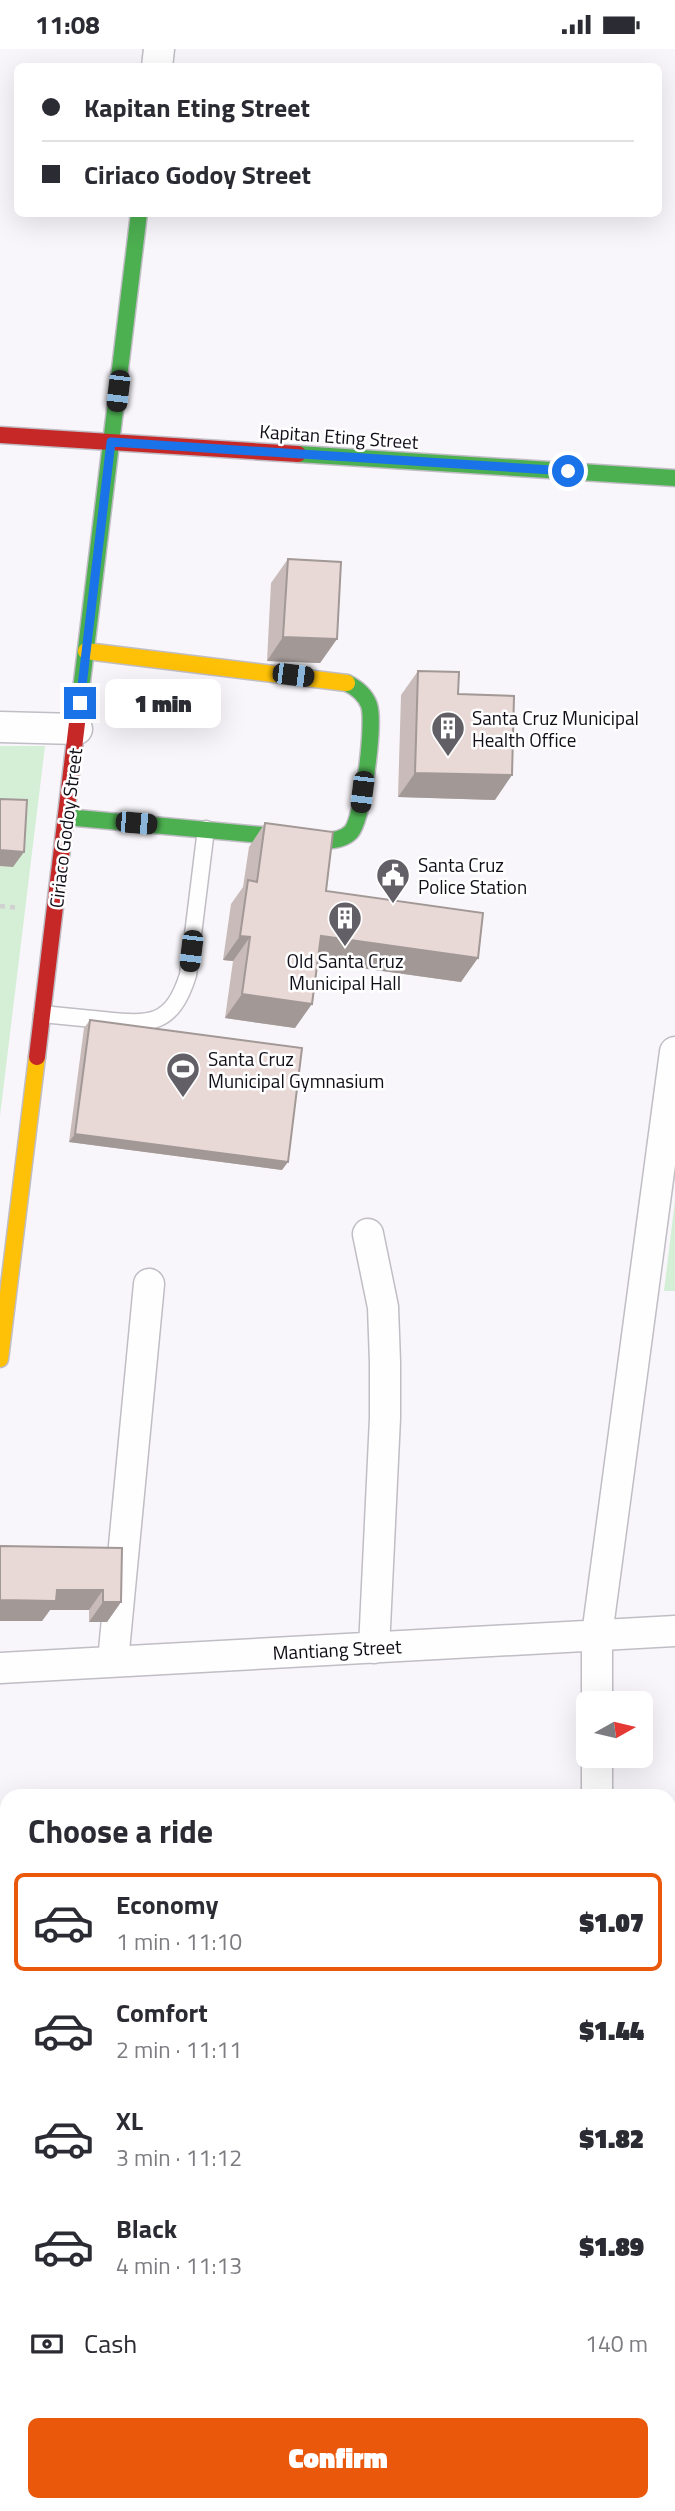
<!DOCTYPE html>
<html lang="en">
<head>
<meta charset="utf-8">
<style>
  :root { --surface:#fff; --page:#f2f2f3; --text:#2b2b33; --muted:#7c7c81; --line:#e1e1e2; --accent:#ea580c }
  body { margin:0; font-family:"Titillium Web",sans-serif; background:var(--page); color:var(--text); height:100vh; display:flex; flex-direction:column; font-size:26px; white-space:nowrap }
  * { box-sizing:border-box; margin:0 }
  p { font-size:23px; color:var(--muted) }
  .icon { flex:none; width:38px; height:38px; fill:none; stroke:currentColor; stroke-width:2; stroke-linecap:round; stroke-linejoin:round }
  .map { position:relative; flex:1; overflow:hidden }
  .panel { position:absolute; left:0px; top:1740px; width:676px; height:723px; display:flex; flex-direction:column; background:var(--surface); border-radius:21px 21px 0 0; box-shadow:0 7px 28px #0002 }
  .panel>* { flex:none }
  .guide { position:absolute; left:14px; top:14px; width:648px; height:154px; border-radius:10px; box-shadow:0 7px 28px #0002; display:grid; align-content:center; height:154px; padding:0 28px; background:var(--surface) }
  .needle { width:46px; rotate:82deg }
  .controls { position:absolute; left:576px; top:1642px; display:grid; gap:14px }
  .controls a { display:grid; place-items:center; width:77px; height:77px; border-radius:10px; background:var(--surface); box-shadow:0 7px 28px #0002; font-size:35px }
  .end { position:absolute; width:32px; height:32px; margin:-16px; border:9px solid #1a73e8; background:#fff; box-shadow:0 0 0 4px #fff }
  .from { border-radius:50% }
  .bubble { position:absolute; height:49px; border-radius:10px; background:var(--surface); box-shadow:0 7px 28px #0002; font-size:23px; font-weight:800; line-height:49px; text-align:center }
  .car { position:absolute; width:21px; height:42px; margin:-21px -10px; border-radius:9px; box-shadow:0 0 5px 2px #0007; background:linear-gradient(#222 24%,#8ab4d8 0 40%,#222 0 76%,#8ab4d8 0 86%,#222 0) }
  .guide b { display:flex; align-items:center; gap:24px; height:66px; font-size:26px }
  .guide b+b { border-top:2px solid var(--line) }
  .guide i { width:18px; height:18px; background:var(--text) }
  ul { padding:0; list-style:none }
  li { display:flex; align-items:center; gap:21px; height:98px; margin:0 14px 10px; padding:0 14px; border:4px solid transparent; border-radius:10px }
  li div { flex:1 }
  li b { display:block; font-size:26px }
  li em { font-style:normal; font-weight:800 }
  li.active { border-color:var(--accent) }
  li>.icon { width:63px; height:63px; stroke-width:1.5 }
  h2 { padding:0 28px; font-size:32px; line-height:84px }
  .pay { display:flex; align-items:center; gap:18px; height:77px; padding:0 28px; font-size:26px }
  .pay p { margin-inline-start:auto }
  .primary-button { display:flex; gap:14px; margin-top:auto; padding:14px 28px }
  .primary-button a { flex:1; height:80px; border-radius:10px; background:var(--accent); color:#fff; font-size:28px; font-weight:800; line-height:80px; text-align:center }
  .status { display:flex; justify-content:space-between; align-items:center; height:49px; padding:0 35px; background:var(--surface); direction:ltr }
  .status svg { height:19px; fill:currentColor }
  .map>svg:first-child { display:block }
</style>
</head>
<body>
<div class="status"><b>11:08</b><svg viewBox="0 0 49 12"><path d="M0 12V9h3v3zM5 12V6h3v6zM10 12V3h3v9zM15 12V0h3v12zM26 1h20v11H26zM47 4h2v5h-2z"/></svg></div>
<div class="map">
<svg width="675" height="2462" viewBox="0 0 675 2462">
  <rect width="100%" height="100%" fill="#f8f6fa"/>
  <!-- green -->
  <path fill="#d5eed6" d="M0,697H45L0,1067Z
    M675,1151V1242H664Z"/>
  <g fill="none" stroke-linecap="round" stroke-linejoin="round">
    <!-- lane casing -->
    <g stroke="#c0bdc5" stroke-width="19">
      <path id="lane" d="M42,965C62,967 83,969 103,971C150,976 172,977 188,926L206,780"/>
    </g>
    <!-- street casing -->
    <g stroke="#c0bdc5" stroke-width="33">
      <path id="street" d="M157,18L159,0
        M0,678L77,680
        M368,1185L383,1258L385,1313V1369L374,1599
        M113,1612L149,1235
        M0,1619L675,1582
        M597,1654V1586L675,1003
        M597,1706V1746
        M668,1998H675
        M344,2455V2462"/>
    </g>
    <!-- fast casing -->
    <g stroke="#c0bdc5" stroke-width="19">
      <path id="fast" d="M298,405L675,429
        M80,649L139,164
        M66,768L326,792C335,791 344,790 351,783C363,770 375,674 369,656C365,645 357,639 347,634"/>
    </g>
    <!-- slow casing -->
    <g stroke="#c0bdc5" stroke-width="19">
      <path id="slow" d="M86,602L347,634
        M0,1310L37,1008"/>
    </g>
    <!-- jam casing -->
    <g stroke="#c0bdc5" stroke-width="19">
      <path id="jam" d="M0,386L298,405
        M37,1008L80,649"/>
    </g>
    <!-- path -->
    <path stroke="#d1d1d2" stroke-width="4.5" stroke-dasharray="5 5" stroke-linecap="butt" d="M0,857L20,859"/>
    <!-- lane -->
    <use href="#lane" stroke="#fefefe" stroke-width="16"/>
    <!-- street -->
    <use href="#street" stroke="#fefefe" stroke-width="30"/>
    <!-- fast -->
    <use href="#fast" stroke="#4caf50" stroke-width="16"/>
    <!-- slow -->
    <use href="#slow" stroke="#ffc107" stroke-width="16"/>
    <!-- jam -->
    <use href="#jam" stroke="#c62828" stroke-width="16"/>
  </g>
  <!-- wall -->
  <path fill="#c8bbb9" d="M288,510L337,590L320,614L267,612L271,534Z
    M418,622L458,645L495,751L398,748L401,646Z
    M265,774L326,842L461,933L317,913L295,979L225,969L233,912L223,911L231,855L243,838L249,798Z
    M90,971L282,1121L69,1093L84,979Z
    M122,1499L121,1553L107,1573H89V1561H50L42,1572H0Z
    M366,2455H482V2462H366Z"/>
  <!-- shaded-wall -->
  <path fill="#a29896" d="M283,588L337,590L320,614L267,612Z
    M415,724L512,726L495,751L398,748Z
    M0,801L24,803L13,818L0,817Z
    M240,887L250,888L233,912L223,911Z
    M321,887L478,909L461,933L304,911Z
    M242,945L312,955L295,979L225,969Z
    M75,1085L288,1113L282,1121L69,1093Z
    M57,1541H103L89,1561H50L42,1572H0V1551Z
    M103,1553H121L107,1573H89Z"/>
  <!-- building -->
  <path fill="#e8d9d7" stroke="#a29896" stroke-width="2" d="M288,510L341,513L337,590L283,588Z
    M418,622L459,623L458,645L514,647L512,726L415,724Z
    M0,750L27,751L24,803L0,801Z
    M265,774L333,783L326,842L483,864L478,909L321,887L312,955L242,945L250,888L240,887L248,831L257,833Z
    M90,971L302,999L288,1113L75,1085Z
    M0,1497L122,1499L121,1553H103V1541H57L56,1552L0,1551Z
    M383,2455H482V2462H383Z"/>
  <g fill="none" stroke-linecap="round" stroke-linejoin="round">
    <!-- route -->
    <path stroke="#1a73e8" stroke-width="9" d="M80,654L111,393L568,422"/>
  </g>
  <!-- icons -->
  <defs>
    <g id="building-pin" transform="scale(1.75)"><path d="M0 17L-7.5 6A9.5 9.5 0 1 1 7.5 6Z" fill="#625f66" stroke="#fff"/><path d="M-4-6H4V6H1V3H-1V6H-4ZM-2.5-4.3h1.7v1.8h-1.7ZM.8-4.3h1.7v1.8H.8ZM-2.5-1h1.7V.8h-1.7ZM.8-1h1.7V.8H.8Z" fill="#fff"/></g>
    <g id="civic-pin" transform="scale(1.75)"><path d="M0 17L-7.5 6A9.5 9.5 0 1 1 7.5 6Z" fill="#625f66" stroke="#fff"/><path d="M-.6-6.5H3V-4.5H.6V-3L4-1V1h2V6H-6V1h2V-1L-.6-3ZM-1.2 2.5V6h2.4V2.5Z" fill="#fff"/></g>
    <g id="stadium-pin" transform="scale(1.75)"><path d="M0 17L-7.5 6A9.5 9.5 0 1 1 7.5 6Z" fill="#625f66" stroke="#fff"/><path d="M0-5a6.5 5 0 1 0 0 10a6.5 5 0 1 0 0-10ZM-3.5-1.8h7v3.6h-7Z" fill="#fff"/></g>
  </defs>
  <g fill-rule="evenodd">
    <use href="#building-pin" x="448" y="679"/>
    <use href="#civic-pin" x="393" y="826"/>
    <use href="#building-pin" x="345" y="869"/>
    <use href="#stadium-pin" x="183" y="1020"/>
  </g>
  <g text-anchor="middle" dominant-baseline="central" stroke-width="5" stroke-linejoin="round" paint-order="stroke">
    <!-- street labels -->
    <g font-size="19" fill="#110e17" stroke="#fff">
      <text transform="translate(339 387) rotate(4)">Kapitan Eting Street</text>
      <text transform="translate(65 779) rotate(-83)">Ciriaco Godoy Street</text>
      <text transform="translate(337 1600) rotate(-3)">Mantiang Street</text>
    </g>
    <!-- poi labels -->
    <g font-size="19" fill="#110e17" stroke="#fff" text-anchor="start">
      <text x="472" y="668">Santa Cruz Municipal<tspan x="472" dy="22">Health Office</tspan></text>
      <text x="418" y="815">Santa Cruz<tspan x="418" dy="22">Police Station</tspan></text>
      <text x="345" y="911" text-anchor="middle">Old Santa Cruz<tspan x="345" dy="22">Municipal Hall</tspan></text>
      <text x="208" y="1009">Santa Cruz<tspan x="208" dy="22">Municipal Gymnasium</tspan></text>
    </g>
  </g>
</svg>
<div class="controls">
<a><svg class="needle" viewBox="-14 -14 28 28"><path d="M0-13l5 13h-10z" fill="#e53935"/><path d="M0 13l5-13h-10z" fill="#7c7c81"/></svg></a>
</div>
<i class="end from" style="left:568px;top:422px"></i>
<i class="end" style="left:80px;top:654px"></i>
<div class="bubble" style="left:105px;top:630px;width:116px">1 min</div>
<i class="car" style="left:118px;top:342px;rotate:187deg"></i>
<i class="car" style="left:293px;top:626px;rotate:97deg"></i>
<i class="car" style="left:362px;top:743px;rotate:187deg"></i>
<i class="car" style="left:136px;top:774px;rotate:95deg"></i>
<i class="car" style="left:191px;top:902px;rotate:187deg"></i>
<div class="guide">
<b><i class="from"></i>Kapitan Eting Street</b>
<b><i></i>Ciriaco Godoy Street</b>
</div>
<section class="panel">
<h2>Choose a ride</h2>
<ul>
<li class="active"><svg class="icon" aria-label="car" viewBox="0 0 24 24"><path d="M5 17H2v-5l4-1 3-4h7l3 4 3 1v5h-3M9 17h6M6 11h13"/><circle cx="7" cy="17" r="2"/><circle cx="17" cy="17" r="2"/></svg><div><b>Economy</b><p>1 min · 11:10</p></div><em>$1.07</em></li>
<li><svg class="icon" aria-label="car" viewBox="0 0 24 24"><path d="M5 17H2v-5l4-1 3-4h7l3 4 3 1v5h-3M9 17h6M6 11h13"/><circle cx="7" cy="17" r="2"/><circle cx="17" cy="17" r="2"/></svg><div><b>Comfort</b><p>2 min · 11:11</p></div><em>$1.44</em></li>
<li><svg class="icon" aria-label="car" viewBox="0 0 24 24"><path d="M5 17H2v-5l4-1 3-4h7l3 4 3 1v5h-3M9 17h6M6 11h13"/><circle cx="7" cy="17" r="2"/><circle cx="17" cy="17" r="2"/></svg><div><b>XL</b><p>3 min · 11:12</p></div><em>$1.82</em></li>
<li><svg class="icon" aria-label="car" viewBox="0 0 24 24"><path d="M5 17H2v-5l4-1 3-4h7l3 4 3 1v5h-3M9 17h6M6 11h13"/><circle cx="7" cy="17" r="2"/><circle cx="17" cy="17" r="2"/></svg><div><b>Black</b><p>4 min · 11:13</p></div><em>$1.89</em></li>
</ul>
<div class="pay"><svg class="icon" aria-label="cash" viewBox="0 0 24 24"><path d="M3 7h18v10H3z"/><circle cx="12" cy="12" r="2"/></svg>Cash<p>140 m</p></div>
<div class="primary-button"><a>Confirm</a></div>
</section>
</div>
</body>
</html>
